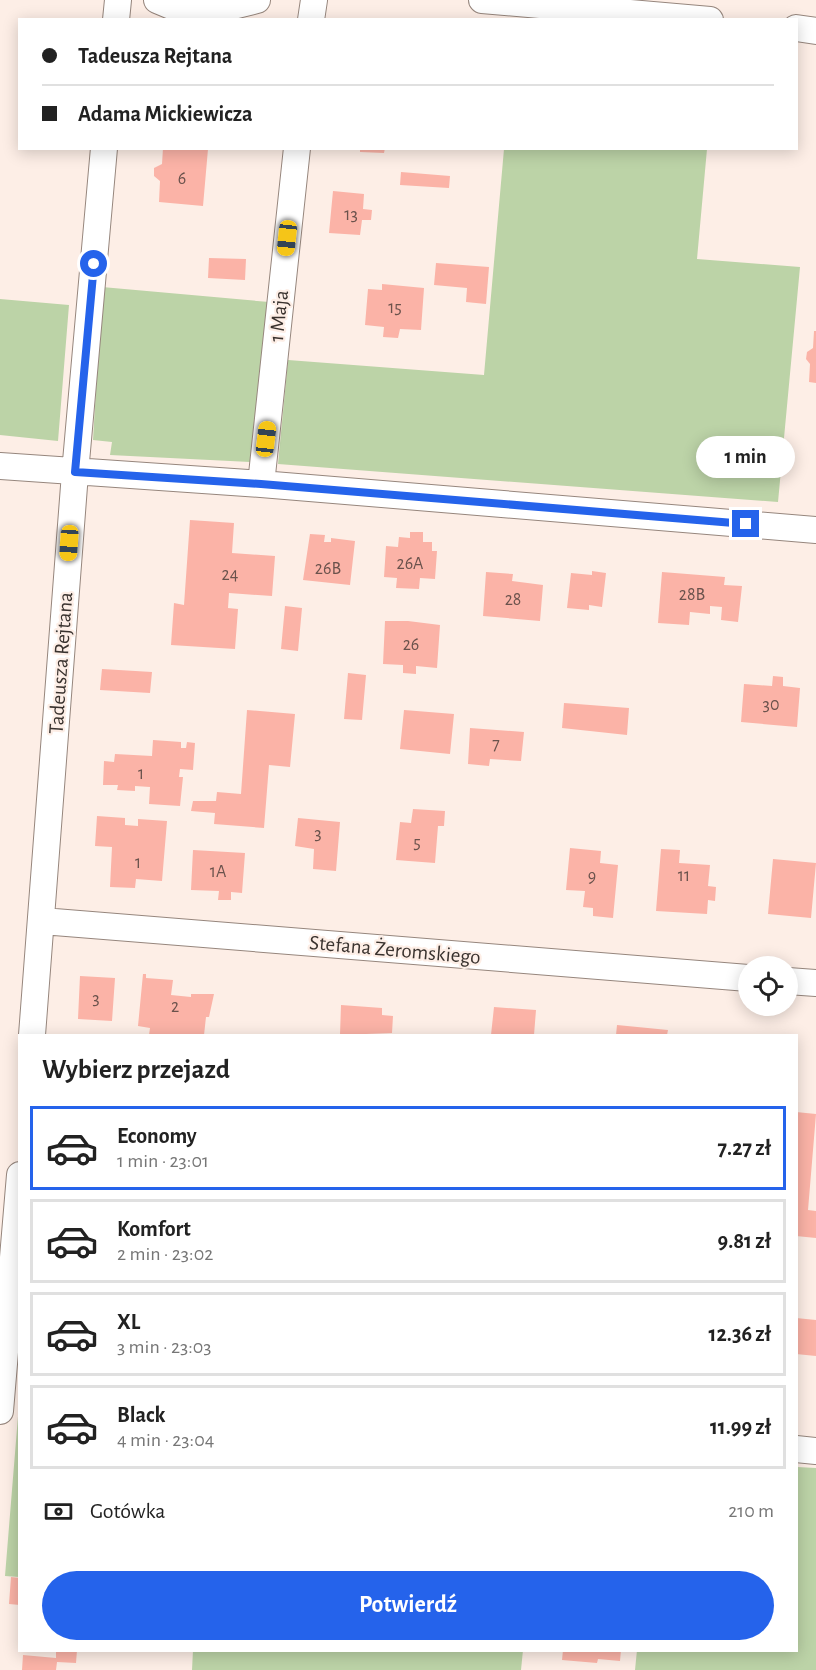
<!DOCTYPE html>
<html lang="pl">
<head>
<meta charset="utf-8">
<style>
  :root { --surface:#fff; --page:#f2f2f2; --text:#222; --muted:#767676; --line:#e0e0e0; --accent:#2563eb }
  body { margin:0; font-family:"Alegreya Sans",sans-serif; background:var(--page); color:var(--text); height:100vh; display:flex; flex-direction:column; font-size:22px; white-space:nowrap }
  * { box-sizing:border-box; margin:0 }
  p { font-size:20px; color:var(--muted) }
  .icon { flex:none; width:33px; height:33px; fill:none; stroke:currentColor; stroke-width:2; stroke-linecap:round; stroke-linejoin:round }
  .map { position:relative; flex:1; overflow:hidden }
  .panel { position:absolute; left:18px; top:1034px; width:780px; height:618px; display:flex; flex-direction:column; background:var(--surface); border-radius:0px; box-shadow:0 3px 15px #0003 }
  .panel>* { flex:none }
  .guide { position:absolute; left:18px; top:18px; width:780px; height:132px; border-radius:0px; box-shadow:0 3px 15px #0003; display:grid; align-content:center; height:132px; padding:0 24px; background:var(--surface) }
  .controls { position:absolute; left:738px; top:956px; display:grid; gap:12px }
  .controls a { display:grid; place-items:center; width:60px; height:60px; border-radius:50%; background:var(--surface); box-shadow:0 3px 15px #0003; font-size:30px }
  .end { position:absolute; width:27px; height:27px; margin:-14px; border:8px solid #2563eb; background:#fff; box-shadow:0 0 0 3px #fff }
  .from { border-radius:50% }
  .bubble { position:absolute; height:42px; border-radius:21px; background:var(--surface); box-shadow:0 3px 15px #0003; font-size:20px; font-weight:700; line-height:42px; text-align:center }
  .car { position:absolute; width:18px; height:36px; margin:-18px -9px; border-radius:8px; box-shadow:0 0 4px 2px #0007; background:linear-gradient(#f5c518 24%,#345 0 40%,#f5c518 0 76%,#345 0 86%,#f5c518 0) }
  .guide b { display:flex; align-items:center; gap:21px; height:57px; font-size:22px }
  .guide b+b { border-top:2px solid var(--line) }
  .guide i { width:15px; height:15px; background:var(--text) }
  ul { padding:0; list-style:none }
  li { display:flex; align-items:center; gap:18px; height:84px; margin:0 12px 9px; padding:0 12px; border:3px solid var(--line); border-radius:0px }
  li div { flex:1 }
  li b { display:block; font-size:22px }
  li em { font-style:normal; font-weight:700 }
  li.active { border-color:var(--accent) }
  li>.icon { width:54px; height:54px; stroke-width:1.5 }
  h2 { padding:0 24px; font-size:27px; line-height:72px }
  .pay { display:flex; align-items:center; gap:15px; height:66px; padding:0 24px; font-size:22px }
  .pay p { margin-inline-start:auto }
  .action { display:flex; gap:12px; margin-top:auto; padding:12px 24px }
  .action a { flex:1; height:69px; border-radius:36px; background:var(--accent); color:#fff; font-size:24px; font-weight:700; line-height:69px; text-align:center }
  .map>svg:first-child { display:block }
</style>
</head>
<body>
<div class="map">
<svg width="816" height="1670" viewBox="0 0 816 1670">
  <rect width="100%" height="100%" fill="#fdeee6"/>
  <!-- green -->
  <path fill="#bcd3a7" d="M504,149H707L697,259L800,267L778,502L278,464L288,360L484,375Z
    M102,287L269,302L250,462L110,455L112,442L93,440Z
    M0,299L69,305L58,441L0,435Z
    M19,1404H20L19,1577L5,1576Z
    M797,1467L816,1468V1670H635L637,1650H796Z
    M193,1650H523L521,1670H192Z"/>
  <!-- building -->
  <path fill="#fbb3a7" d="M163,148L208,149L203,206L159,202L160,181L154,176V168L162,164Z
    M360,148H385L384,153L360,152Z
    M401,172L450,176L449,188L400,185Z
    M333,191L364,194L363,209L372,210L371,220H362L360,235L329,233Z
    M209,258L246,259L245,280L208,278Z
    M436,263L489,267L486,304L466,302L467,288L434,285Z
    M382,284L424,288L421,330L400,329L398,338L383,337L384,327L365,325L368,289L382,290Z
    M814,331H816V383L809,382L810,364L806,359L807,352L813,348Z
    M190,520L234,523L232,553L275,556L272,596L229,593L228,608L238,609L235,649L171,645L174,603L184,605Z
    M410,532H423V542H432V551H437L435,579L420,578L419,589L396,588L397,578L384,577L386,546L398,547L399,537L410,538Z
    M310,534L325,535L324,542H331V538L355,541L350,585L303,580Z
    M592,571L606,573L602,607L589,605V610L567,608L571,573L592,575Z
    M486,572L513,574L512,581L543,585L540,621L483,616Z
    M662,572L725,577L724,585L742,586L738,622L721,620L722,607L710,606V614L690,612L689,625L658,623Z
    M285,606L302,608L298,651L281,649Z
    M385,621H408L440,625L437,668L416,666V674L403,673V665L383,664Z
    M102,669L152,672L150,693L100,690Z
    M348,673L366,675L362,720L344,719Z
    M773,676L783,677V686L800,688L797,727L741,722L744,684L772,686Z
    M564,703L629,708L627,735L562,728Z
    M247,710L295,714L290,767L269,765L264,828L214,824L215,813L191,811L193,801H216L217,792L241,794Z
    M404,710L454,714L450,754L400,749Z
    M470,728L524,732L521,761L490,759L489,766L468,764Z
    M153,740L181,742V748H186L187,742L195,743L193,770L180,769L179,777H183L180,806L149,804L150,787L135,786V791L117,790L118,785H103L104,761L114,762L115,754L152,756Z
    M413,809L445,811L444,826H438L435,863L396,860L400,822L411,823Z
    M97,816L125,818V825L138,826V819L167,821L162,881L136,879L135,888L110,887L112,847L95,846Z
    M298,818L340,822L336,871L313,869L314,849L295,846Z
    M570,848L601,851L600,863L618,865L613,918L593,916V908L583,907L585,891L566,890Z
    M661,849L680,850L679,863L710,865L708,886L716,887L715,901L708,900L707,914L656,911Z
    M193,850L245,853L242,893L231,892V900H218L219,891L191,890Z
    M773,859L816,863L811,918L768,914Z
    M143,974H146V978L173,980L171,995L191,997V994H214L209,1017H206L204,1035H149L150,1028L138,1026Z
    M80,976L115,978L112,1021L78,1019Z
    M341,1005L382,1008V1015L393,1016L392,1033L340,1035Z
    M494,1007L536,1010L534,1035H491Z
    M617,1025L668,1030L667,1035H616Z
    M796,1112L816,1114L808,1210L816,1211V1238L796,1236Z
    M796,1318L816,1320V1356L796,1354Z
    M11,1577L20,1578V1605L9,1604Z
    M56,1650H77L76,1663L57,1662L56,1670H22L23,1655L56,1658Z
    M563,1650H621L620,1661L598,1659L597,1663L562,1660Z"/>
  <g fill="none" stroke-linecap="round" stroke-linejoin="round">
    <!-- minor casing -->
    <g stroke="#96867d" stroke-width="28">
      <path id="minor" d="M157,0L188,13L217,10L257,0
        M482,0L710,20
        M116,20L118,0
        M311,20L314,0
        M796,28L816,31
        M0,466L261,484L816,530
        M261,484L297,148
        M42,921L748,978
        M788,981L816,983
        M32,1035L75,473L104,148
        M0,1411L20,1175
        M796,1449L816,1451"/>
    </g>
    <!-- minor -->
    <use href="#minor" stroke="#fff" stroke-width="26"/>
  </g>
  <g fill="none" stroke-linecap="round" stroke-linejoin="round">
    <!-- route -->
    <path stroke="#2563eb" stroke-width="8" d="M94,264L75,472L261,484L746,524"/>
  </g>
  <g text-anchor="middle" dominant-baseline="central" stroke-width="4.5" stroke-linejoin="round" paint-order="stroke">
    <!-- number labels -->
    <g font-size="18" fill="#6a524c">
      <text x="182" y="179">6</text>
      <text x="351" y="215">13</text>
      <text x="395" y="308">15</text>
      <text x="410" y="564">26A</text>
      <text x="328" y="569">26B</text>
      <text x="230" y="575">24</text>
      <text x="692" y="595">28B</text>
      <text x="513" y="600">28</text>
      <text x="411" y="645">26</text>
      <text x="771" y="705">30</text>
      <text x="496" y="745">7</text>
      <text x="141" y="774">1</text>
      <text x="318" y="834">3</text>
      <text x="417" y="843">5</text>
      <text x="138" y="863">1</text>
      <text x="218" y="872">1A</text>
      <text x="684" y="876">11</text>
      <text x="592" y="877">9</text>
      <text x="96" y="999">3</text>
      <text x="175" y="1007">2</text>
    </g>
    <!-- street labels -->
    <g font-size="21" fill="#39322e" stroke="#fdeee6">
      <text transform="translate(279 316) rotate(-84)">1 Maja</text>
      <text transform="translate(61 663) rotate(-86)">Tadeusza Rejtana</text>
      <text transform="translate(395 950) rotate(5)">Stefana Żeromskiego</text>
    </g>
  </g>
</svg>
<div class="controls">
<a><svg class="icon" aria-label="locate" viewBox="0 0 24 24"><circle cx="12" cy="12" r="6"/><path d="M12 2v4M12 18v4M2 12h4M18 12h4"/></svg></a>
</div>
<i class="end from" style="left:94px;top:264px"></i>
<i class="end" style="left:746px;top:524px"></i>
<div class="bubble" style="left:696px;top:436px;width:99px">1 min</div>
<i class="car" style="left:287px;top:238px;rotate:186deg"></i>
<i class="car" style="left:266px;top:439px;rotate:7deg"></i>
<i class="car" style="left:69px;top:543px;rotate:184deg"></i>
<div class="guide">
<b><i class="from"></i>Tadeusza Rejtana</b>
<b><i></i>Adama Mickiewicza</b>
</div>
<section class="panel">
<h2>Wybierz przejazd</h2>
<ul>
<li class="active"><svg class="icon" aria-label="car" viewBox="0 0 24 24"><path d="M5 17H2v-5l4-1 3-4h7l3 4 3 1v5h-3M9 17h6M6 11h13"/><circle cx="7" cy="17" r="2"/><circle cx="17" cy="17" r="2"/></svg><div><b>Economy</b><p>1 min · 23:01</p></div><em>7.27 zł</em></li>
<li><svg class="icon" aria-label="car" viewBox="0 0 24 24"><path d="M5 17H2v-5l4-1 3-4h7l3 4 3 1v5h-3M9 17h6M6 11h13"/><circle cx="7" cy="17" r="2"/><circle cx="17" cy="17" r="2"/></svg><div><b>Komfort</b><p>2 min · 23:02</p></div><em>9.81 zł</em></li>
<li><svg class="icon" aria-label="car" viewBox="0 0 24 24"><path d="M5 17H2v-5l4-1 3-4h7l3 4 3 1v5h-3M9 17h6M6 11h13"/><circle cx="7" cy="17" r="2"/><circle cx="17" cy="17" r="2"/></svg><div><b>XL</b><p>3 min · 23:03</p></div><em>12.36 zł</em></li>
<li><svg class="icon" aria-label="car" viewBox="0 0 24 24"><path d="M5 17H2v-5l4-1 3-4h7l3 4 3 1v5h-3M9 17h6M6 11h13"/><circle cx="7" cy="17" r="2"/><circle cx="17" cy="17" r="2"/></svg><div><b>Black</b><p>4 min · 23:04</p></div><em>11.99 zł</em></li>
</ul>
<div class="pay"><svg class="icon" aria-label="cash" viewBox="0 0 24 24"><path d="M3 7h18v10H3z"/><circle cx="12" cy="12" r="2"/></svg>Gotówka<p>210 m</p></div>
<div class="action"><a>Potwierdź</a></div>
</section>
</div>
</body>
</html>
